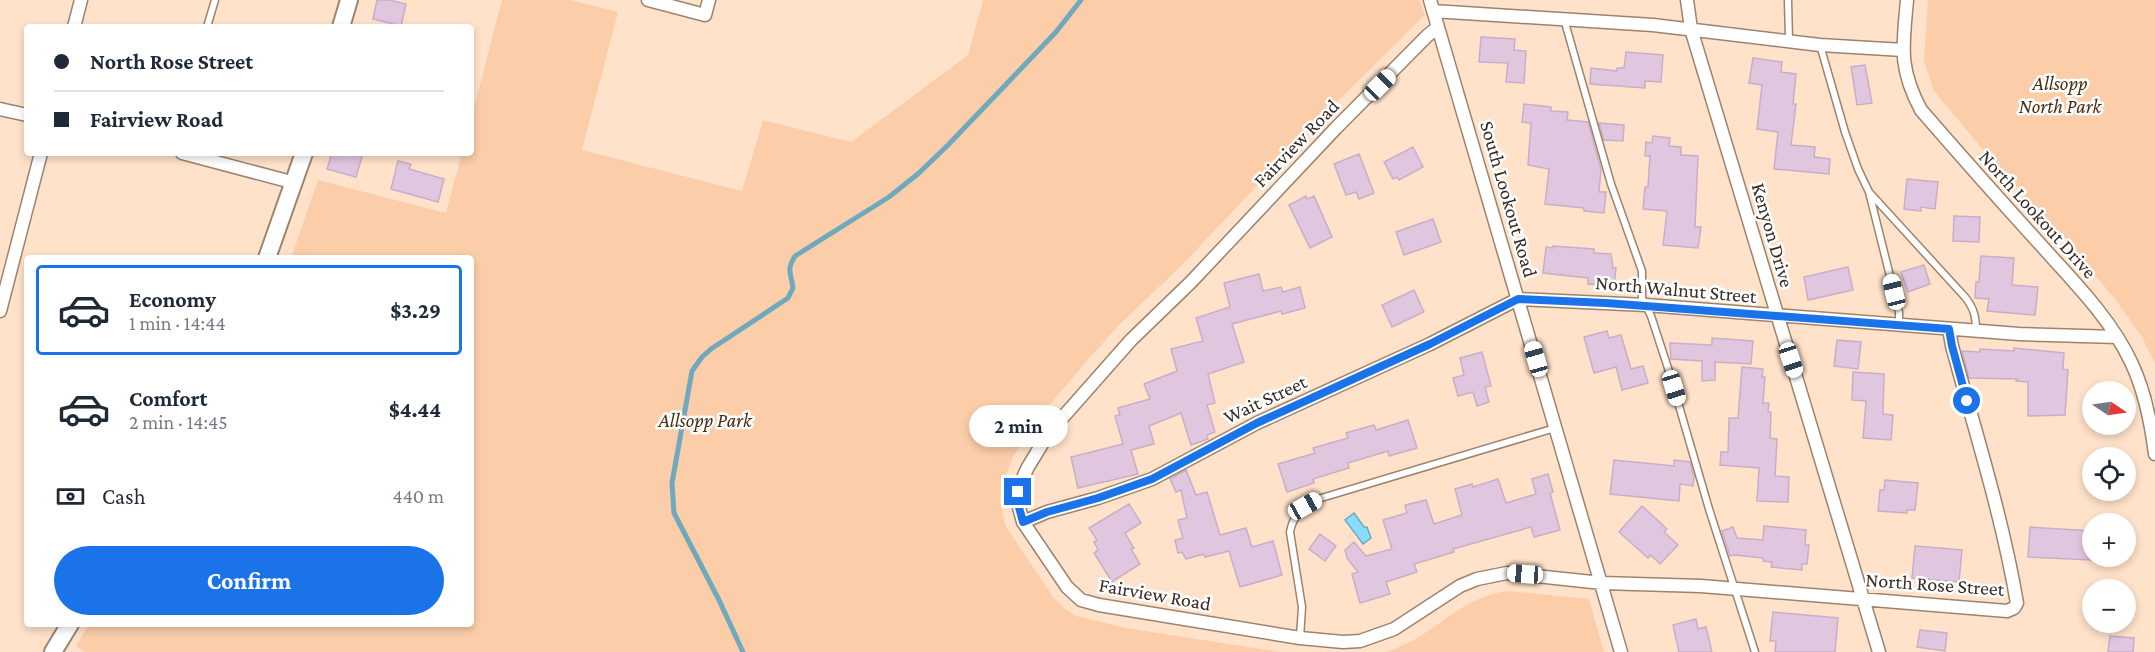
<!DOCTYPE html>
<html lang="en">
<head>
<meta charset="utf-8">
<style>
  :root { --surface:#fff; --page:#f2f2f3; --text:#1f2937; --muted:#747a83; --line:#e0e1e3; --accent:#1a73e8 }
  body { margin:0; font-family:"Crimson Pro",serif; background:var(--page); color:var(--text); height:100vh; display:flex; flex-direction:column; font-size:22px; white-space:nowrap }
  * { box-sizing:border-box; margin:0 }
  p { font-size:20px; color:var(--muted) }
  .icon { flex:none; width:33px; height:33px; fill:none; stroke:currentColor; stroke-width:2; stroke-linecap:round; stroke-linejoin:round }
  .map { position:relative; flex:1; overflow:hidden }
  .panel { position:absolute; left:24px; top:255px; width:450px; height:372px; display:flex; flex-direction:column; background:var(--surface); border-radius:6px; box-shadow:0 3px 9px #0003 }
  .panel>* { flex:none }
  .top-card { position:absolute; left:24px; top:24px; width:450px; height:132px; border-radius:6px; box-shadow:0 3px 9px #0003; display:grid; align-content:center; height:132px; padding:0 30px; background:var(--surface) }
  .needle { width:39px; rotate:103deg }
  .tools { position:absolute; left:2082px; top:381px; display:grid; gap:12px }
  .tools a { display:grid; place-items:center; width:54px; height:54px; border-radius:50%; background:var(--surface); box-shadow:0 3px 9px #0003; font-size:30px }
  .end { position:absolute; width:27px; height:27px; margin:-14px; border:8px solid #1a73e8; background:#fff; box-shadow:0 0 0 3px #fff }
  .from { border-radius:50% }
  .bubble { position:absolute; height:42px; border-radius:21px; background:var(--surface); box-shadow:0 3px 9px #0003; font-size:20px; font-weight:700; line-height:42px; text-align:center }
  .car { position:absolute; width:18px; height:36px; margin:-18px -9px; border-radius:8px; box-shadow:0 0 4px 2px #0007; background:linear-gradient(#fff 24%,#345 0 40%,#fff 0 76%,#345 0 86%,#fff 0) }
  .top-card b { display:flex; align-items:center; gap:21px; height:57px; font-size:22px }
  .top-card b+b { border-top:2px solid var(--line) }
  .top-card i { width:15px; height:15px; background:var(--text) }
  ul { padding:10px 0 0; list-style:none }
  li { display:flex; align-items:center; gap:18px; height:90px; margin:0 12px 9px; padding:0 18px; border:3px solid transparent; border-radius:6px }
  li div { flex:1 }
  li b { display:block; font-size:22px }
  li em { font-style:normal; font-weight:700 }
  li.selected { border-color:var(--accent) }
  li>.icon { width:54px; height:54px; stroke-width:1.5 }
  .pay { display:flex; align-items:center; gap:15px; height:66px; padding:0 30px; font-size:22px }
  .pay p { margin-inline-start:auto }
  .button { display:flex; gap:12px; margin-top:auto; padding:12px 30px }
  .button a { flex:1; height:69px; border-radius:36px; background:var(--accent); color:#fff; font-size:24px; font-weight:700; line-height:69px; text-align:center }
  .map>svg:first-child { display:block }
</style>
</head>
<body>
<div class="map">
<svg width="2155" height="652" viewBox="0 0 2155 652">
  <rect width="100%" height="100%" fill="#ffe2c9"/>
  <!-- green -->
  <path fill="#fbcea9" d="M502,0H570L618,12L582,150L742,191L763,120L851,142L968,55L983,0H1419L1425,15L1325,114L1180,267L1119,325L1092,355L1035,422L1013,457L1001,488L1000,501L1005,525L1054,598L1065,609L1076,616L1126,628L1280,652H85L76,646L89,624H471V258H291L318,180L446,213L462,153H471V119Z
    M1928,0H2155V364L2142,337L2115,299L2083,261L1989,157L1934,91L1924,62Z
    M1509,591L1589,599L1604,652H1387C1399,647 1411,642 1422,635C1450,617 1474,594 1509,591Z"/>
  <!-- water -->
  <path fill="#8df" stroke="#70a8bd" stroke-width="1.5" d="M1354,513L1364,527H1367L1371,538L1363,544L1345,520Z"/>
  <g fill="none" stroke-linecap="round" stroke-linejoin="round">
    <!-- stream -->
    <path stroke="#70a8bd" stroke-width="5" d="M743,652L719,600L674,513L672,483L692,371L702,357L711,349L788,298L793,288C791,272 786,271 795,256L889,197L919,173L948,145L1056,32L1081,0"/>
  </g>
  <!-- building -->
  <path fill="#e1c6e0" stroke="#c8aec7" stroke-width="1.5" d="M377,0H389L406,4L401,26L373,19Z
    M1481,37L1515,39L1514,50L1526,51L1524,83L1506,82L1508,63L1479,62Z
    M1626,52L1663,55L1661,82L1645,81V88L1590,84L1591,68L1617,71V68H1624Z
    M1753,58L1782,62L1781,72L1796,74L1793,104H1796L1791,145L1815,147L1814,157L1830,159L1829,174L1774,169L1778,132L1757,129L1762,85L1749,83Z
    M1865,65L1872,103L1857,105L1851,67Z
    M1524,104L1551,107V111L1568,112L1567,120L1588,122L1601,169L1599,192H1606L1604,213L1584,211V208L1545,204L1549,169L1528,165L1531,123L1522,122Z
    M1599,123L1624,125L1623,141L1604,140Z
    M1653,136L1670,138L1669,146L1681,147V155L1698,156L1695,227H1701L1698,248L1663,245L1667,211L1643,209L1645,187H1648L1650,156H1645L1646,142L1652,143Z
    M1413,147L1423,167L1399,180L1397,177L1393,179L1384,162Z
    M332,153H363L356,177L327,169Z
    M1359,154L1374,193L1359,199L1356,192L1346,195L1334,164Z
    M398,161L411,164L409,169L444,179L438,202L391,189Z
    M1907,179L1938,182L1935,209L1921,207V211L1904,209Z
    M1306,196L1307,199L1314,196L1332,237L1310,248L1289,205Z
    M1954,216L1980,217L1979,242L1953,241Z
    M1433,219L1441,242L1404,255L1396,232Z
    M1553,246L1594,249V253L1611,254L1613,268H1616L1614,286L1588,284V278L1543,273L1546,247L1553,248Z
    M1981,256L2014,258L2012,285L2038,287L2035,315L1987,311L1989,299L1975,298L1976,282H1979Z
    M1924,265L1930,284L1908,292L1901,272Z
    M1848,267L1853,290L1808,300L1804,277Z
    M1259,274L1263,291L1281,287L1283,292L1300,287L1305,308L1282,314L1281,311L1232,324L1244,362L1208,374L1215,403L1207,405L1215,432L1207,435L1208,439L1191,445L1181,413L1149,426L1154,444L1131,450L1138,474L1078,488L1071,457L1123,444L1115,416L1120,415L1118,408L1150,399L1144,384L1177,371L1171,349L1203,341L1196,318L1230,307L1224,283Z
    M1414,290L1424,312L1392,327L1382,305Z
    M1607,331L1609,338L1621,335L1631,369L1643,366L1648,383L1622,390L1616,367L1594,373L1584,337Z
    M1712,338L1753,341L1751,364L1715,362V380L1702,381V361L1671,359L1670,343L1712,345Z
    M1837,340L1861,342L1858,369L1834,366Z
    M2014,348L2064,353L2063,369L2068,370L2065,415L2028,416V382L2016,381L2017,379L1969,378L1962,351L1980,352V349L2014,351Z
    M1482,352L1491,386L1485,387L1489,402L1477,406L1473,392L1458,396L1453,378L1464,375L1460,358Z
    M1742,367L1763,369L1762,377H1765L1763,403H1769L1768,412H1771L1770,438L1777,439L1775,476L1789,477L1788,502L1757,501L1759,468L1720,465L1721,452H1728L1729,418H1738Z
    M1853,372L1884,374L1883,414L1893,415L1891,440L1863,438L1866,401L1852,400Z
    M1408,420L1417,448L1389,456L1388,451L1348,463L1349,468L1313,479L1314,483L1287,492L1278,464L1315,453L1313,448L1348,438L1346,433L1374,425L1376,430Z
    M1614,460L1674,466V460L1690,462L1694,477L1693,486L1680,484L1679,501L1610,494Z
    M1186,470L1196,495L1207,492L1220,535L1246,528L1252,547L1273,541L1282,575L1240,587L1229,551L1205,557L1204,554L1186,559L1182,552L1178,553L1175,540L1183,538L1178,520L1187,518L1181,490L1176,492L1170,479Z
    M1548,474L1553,492L1550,493L1560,530L1534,537L1531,527L1453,549L1454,552L1414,564L1417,572L1386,582L1390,594L1360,603L1352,574L1358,572L1347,558L1345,550L1354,542L1366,556L1392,549L1383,520L1407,513L1405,505L1426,500L1434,524L1462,515L1455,489L1472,484L1473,487L1498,479L1506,503L1536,494L1532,479Z
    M1885,480L1918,483L1915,510H1907V513L1878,511L1880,490H1884Z
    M1129,504L1141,523L1125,533L1134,548L1131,549L1140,564L1112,582L1094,553L1098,550L1094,542L1097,540L1089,528Z
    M1642,506L1667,529L1664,532L1678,545L1660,564L1651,555L1648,558L1619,532Z
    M1764,526L1806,530L1805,545H1809L1807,564H1802V570L1771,567L1772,562L1763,561V558L1735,555L1730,556L1722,531L1733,527L1737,538L1763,540Z
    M2030,527L2092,531V560L2028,557Z
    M1320,534L1336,546L1325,561L1309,549Z
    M1915,546L1962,550L1959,582L1912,578Z
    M1773,612L1838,618L1835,652H1775L1776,641H1770Z
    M1696,619L1698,629L1706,627L1712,652H1679L1673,625Z
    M1920,630L1947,633L1945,651L1917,647Z
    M2110,636L2134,638L2133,652H2108Z"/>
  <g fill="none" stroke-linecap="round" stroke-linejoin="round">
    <!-- service casing -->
    <g stroke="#9d836d" stroke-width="9">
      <path id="service" d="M1788,0L1789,41
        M1564,19L1611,184L1642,271V298L1651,316L1668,368L1709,509L1755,652
        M207,27L215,0
        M1820,45L1845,132L1858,169L1869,192L1899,312V324
        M1869,192L1965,297C1974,308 1976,317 1976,331
        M1300,638L1302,607L1290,532C1293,515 1303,507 1318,499L1555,428"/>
    </g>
    <!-- minor casing -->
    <g stroke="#9d836d" stroke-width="15">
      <path id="minor" d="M648,0L705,15L709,0
        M1430,0L1621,652
        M1687,0L1691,29L1879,652
        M1907,0C1903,46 1898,67 1921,110C1960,155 1999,199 2039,243C2071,279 2110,317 2131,362C2145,391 2151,422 2155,454
        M1433,11L1653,25L1820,45L1903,50
        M74,27L81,0
        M1438,27L1427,36L1336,128L1191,282L1131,340L1048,434L1028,467L1020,484L1017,500L1023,522L1067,587L1081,600L1099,605L1300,638L1343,642L1360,641L1394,629L1460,586L1477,579L1507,573L1602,583L1701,586L2007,611L2014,608L2017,603C2002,515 1975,431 1952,346L1949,329
        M0,109L27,115
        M182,153L295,183
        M0,311L41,153
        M1023,522L1047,512L1098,498L1152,479L1257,423L1430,344L1518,299L1646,305L2019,334L2117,337"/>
    </g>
    <!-- tertiary casing -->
    <g stroke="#9d836d" stroke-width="20">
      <path id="tertiary" d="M341,27L349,0
        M267,258L304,153
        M53,652L70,624"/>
    </g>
    <!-- service -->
    <use href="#service" stroke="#fff" stroke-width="6"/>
    <!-- minor -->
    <use href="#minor" stroke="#fff" stroke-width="12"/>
    <!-- tertiary -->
    <use href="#tertiary" stroke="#fff" stroke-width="16"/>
  </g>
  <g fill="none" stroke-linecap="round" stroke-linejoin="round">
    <!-- route -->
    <path stroke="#1a73e8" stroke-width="8" d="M1018,492L1017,500L1023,522L1047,512L1098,498L1152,479L1257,423L1430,344L1518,299L1606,303L1949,329L1952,346L1967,401"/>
  </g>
  <g text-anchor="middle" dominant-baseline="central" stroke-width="5" stroke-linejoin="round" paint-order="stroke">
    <!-- park labels -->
    <g font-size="20" font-style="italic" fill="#4a2d11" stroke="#fff">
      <text x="2060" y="83">Allsopp<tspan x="2060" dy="23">North Park</tspan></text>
      <text x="705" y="420">Allsopp Park</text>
    </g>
    <!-- street labels -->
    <g font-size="20" fill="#372c23" stroke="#fff">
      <text transform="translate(1296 143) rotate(-46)">Fairview Road</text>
      <text transform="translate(1509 199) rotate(74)">South Lookout Road</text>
      <text transform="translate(2038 214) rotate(48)">North Lookout Drive</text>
      <text transform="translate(1773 235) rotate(74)">Kenyon Drive</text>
      <text transform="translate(1676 289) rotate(5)">North Walnut Street</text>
      <text transform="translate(1265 399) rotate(-25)">Wait Street</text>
      <text transform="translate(1935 584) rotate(4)">North Rose Street</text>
      <text transform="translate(1155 594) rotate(10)">Fairview Road</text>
    </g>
  </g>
</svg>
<div class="tools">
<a><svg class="needle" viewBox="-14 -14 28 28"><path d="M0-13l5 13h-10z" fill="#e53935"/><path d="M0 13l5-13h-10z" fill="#747a83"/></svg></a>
<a><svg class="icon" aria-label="locate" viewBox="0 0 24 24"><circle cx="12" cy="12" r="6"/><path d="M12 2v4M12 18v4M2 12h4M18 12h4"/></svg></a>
<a>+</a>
<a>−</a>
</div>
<i class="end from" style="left:1967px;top:401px"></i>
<i class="end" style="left:1018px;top:492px"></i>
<div class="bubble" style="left:969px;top:405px;width:99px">2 min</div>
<i class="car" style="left:1380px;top:85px;rotate:45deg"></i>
<i class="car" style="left:1894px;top:292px;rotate:346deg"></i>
<i class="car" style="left:1536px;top:359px;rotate:344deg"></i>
<i class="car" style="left:1791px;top:360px;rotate:162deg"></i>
<i class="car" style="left:1674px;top:388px;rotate:163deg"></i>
<i class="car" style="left:1305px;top:506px;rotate:61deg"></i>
<i class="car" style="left:1525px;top:574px;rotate:274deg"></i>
<div class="top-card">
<b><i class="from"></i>North Rose Street</b>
<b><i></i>Fairview Road</b>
</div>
<section class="panel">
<ul>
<li class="selected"><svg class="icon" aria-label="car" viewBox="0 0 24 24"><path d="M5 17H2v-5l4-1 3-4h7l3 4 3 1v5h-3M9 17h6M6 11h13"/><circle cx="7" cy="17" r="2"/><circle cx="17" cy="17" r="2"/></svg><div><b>Economy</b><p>1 min · 14:44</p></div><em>$3.29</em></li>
<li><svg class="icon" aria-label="car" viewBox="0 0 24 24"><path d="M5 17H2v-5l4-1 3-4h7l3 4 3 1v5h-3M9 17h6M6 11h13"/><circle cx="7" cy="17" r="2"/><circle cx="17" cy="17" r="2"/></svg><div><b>Comfort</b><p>2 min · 14:45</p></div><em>$4.44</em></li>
</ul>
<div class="pay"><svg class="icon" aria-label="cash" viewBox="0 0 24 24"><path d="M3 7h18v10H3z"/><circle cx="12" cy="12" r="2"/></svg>Cash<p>440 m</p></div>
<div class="button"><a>Confirm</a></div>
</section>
</div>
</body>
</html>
